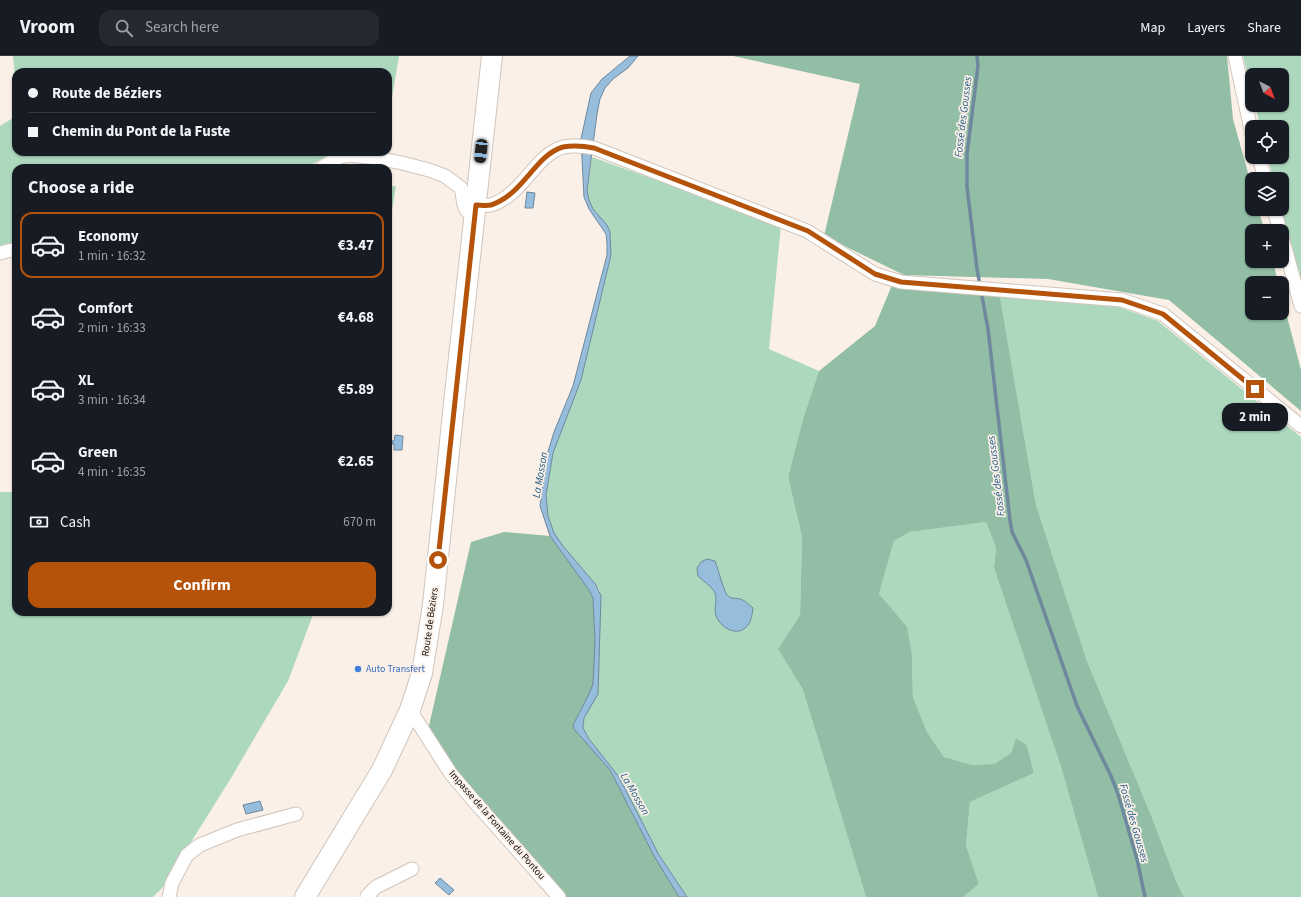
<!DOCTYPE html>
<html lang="en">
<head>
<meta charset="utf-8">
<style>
  :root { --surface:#171b24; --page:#242831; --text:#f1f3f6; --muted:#9ea1a6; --line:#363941; --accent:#b45309 }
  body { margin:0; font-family:"Source Sans 3",sans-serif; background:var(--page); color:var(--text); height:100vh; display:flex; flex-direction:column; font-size:15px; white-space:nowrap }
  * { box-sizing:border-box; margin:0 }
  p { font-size:13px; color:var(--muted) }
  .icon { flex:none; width:22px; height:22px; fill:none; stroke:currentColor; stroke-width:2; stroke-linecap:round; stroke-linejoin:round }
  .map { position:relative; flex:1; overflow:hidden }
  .drawer { position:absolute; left:12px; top:108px; width:380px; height:452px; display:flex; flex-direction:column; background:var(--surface); border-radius:12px; box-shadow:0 1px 3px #0004 }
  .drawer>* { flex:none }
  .banner { position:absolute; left:12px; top:12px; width:380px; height:88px; border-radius:12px; box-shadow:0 1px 3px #0004; display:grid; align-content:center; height:88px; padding:0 16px; background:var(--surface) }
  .needle { width:26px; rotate:139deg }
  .tools { position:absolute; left:1245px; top:12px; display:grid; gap:8px }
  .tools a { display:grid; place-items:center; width:44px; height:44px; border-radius:8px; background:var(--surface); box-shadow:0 1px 3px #0004; font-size:20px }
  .end { position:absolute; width:18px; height:18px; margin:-9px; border:5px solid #b45309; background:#fff; box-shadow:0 0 0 2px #fff }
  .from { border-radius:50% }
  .bubble { position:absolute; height:28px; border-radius:12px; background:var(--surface); box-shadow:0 1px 3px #0004; font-size:13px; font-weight:700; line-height:28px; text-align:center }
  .car { position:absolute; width:12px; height:24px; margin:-12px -6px; border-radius:5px; box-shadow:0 0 3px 1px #0007; background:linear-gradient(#222 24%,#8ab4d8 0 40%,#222 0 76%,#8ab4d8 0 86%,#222 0) }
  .banner b { display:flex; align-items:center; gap:14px; height:38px; font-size:15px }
  .banner b+b { border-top:1px solid var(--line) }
  .banner i { width:10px; height:10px; background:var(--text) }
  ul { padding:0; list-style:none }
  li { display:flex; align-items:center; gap:12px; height:66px; margin:0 8px 6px; padding:0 8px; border:2px solid transparent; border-radius:12px }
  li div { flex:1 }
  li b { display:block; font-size:15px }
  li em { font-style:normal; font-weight:700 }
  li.current { border-color:var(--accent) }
  li>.icon { width:36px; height:36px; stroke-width:1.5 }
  h2 { padding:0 16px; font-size:18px; line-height:48px }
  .pay { display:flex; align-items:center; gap:10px; height:44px; padding:0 16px; font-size:15px }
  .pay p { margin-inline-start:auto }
  .action { display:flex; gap:8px; margin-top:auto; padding:8px 16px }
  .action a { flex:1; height:46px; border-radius:12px; background:var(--accent); color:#fff; font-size:16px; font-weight:700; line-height:46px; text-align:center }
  header { display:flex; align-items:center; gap:24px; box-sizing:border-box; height:56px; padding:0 20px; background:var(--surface); border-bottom:1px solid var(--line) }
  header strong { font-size:19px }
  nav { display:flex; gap:22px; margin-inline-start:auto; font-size:14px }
  .search { width:280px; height:36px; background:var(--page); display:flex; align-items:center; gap:10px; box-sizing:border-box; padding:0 14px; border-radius:12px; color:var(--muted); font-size:15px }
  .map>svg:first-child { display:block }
</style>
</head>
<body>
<header>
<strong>Vroom</strong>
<div class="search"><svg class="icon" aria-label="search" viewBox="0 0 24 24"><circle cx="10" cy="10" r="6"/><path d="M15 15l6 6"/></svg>Search here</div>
<nav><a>Map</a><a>Layers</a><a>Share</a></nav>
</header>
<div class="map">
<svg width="1301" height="841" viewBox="0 0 1301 841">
  <rect width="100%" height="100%" fill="#fbf0e7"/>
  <!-- green -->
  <path fill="#acd8be" d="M13,0H399L388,65V16H16V33Z
    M1243,0H1301V237L1281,153H1282V123H1273L1268,101H1282V71H1260L1255,49H1282V19H1252V36Z
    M16,60V96H334L305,112H16V187L0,191V70Z
    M592,101L781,169L769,293L819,315L803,363L788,421L802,481L800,559L778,593L803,634L866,841H687L659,799L619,721L589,683L583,672L600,535L596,529L563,490L554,477L548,460L546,439L553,397L581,324L611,199L610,176L607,169L593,153L589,144L587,134Z
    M396,130L388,179V131Z
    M1000,241L1116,250L1158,265L1301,381V841H1184L1177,827L1151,759L1087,605L1036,449Z
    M0,436H16V556H314L288,625L231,722L163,831L153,841H0Z
    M986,466L996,492L994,512L1061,711L1098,841H963L979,828L966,789L970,746L1034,717L1027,689L1016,682L1011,697L994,708L973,709L944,701L927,676L913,641L912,600L879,538L894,485L910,476Z"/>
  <!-- forest -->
  <path fill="#91bea4" d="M733,0H1227L1233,63L1252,131V153H1258L1265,175H1252V205H1273L1278,227H1252V257H1282V241L1301,314V355L1169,244L1048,223L904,219L824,180L860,28Z
    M892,229L1000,241L1036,449L1087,605L1151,759L1177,827L1184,841H1098L1061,711L994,512L996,492L986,466L910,476L894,485L879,538L907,571L912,600L913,641L927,676L944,701L973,709L994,708L1011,697L1016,682L1027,689L1034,717L970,746L966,789L979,828L963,841H866L803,634L778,593L800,559L802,481L788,421L803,363L819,315L875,270Z
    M504,476L550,480L589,534L593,542L595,585L593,628L589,638L573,669L610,714L654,800L679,841H561L455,716L428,674L471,486Z"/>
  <!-- water -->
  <path fill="#96bddb" stroke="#6e889d" d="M630,0H638L628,12L613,23L605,32L600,43L597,58L587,134L589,144L593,153L607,169L610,176L611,199L581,324L553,397L546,439L548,460L554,477L563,490L596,529L601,540L598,638L584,662L583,672L589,683L619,721L659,799L687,841H679L654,800L610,714L574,673L573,669L589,638L593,628L595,585L593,542L589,534L550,480L540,450L547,399L554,376L573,330L607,199V187L606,178L589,153L584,141L581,83L591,37L602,23Z
    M527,136L535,137L533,152H525Z
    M395,379L403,380L402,394H394V388H392V385H394Z
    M707,503L715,505C718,512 724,537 728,540C732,543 736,542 740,543C745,544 749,549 753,552C752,559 751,568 745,572C736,580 722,572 717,562C712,554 719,543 714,535C710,529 703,525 698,520L697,512L701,506Z
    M260,745L263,754L246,758L243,749Z
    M440,822L454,834L449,839L435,827Z"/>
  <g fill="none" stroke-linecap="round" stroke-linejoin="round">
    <!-- stream -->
    <path stroke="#6e889d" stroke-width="3.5" d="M977,0L978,10L967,98V131L977,213L988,273L1010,464L1012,476L1026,504L1077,650L1111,720L1118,738L1137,803L1145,841"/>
    <!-- street casing -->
    <g stroke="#d0c5bc" stroke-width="15">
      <path id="street" d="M1235,0L1252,78
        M1259,101L1265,123
        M321,112L337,102L349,99L377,102L402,107L429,114L445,120L461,132C465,146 460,151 474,161
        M476,149C480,149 486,150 491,149C523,139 535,99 563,91C574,89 584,90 594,92L807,175L875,218L901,226L1122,244L1163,258L1301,370
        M1274,153L1280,175
        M1282,181L1301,250
        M0,197L16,193
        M410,654L451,718L474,745L559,841
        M367,840L376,831L412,813
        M169,841L172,827L187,799L200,789L237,774L296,758"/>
    </g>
    <!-- primary casing -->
    <g stroke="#d0c5bc" stroke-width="22">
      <path id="primary" d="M305,841L382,714L410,654L422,617L433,549L455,338L492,0"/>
    </g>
    <!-- street -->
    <use href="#street" stroke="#fff" stroke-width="13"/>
    <!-- primary -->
    <use href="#primary" stroke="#fff" stroke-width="20"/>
  </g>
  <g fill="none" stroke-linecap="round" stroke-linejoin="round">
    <!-- route -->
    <path stroke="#b45309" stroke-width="5" d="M438,504L476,149C480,149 486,150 491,149C523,139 535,99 563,91C574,89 584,90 594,92L808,175L875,218L901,226L1122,244L1163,258L1255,333"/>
  </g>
  <!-- markers -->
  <circle fill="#3f7fe0" stroke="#fbf0e7" stroke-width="1.5" cx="358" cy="613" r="4"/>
  <g text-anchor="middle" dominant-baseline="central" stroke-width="3.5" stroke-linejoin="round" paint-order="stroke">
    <!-- street labels -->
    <g font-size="10" fill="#120e0b" stroke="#fbf0e7">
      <text transform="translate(430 566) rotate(-82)">Route de Béziers</text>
      <text transform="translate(497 769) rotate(49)">Impasse de la Fontaine du Pontou</text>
    </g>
    <!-- shop labels -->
    <g font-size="10" fill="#366cbe" stroke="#fbf0e7" text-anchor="start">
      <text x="366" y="613">Auto Transfert</text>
    </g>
    <!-- water labels -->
    <g font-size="11" font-style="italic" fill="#1f5b84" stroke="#fbf0e7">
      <text transform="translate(963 61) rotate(-83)">Fossé des Gousses</text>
      <text transform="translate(540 419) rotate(-80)">La Mosson</text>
      <text transform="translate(996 420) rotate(-97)">Fossé des Gousses</text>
      <text transform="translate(635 738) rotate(60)">La Mosson</text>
      <text transform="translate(1134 767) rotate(74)">Fossé des Gousses</text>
    </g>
  </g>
</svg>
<div class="tools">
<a><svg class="needle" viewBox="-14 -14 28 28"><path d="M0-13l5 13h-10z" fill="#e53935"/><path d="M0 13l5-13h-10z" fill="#9ea1a6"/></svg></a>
<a><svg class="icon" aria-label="locate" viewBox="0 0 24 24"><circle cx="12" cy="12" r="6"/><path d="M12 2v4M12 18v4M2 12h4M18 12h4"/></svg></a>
<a><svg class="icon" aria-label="layers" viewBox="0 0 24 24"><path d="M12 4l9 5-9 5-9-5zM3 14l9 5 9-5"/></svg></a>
<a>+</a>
<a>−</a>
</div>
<i class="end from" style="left:438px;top:504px"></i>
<i class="end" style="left:1255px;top:333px"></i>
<div class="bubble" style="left:1222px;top:347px;width:66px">2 min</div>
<i class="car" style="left:481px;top:95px;rotate:186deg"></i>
<div class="banner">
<b><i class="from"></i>Route de Béziers</b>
<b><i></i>Chemin du Pont de la Fuste</b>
</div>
<section class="drawer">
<h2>Choose a ride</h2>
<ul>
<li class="current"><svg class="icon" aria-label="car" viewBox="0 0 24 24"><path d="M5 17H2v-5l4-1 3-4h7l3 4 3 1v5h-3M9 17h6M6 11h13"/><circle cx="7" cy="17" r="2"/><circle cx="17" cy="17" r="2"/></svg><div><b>Economy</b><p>1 min · 16:32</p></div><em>€3.47</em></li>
<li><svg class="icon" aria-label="car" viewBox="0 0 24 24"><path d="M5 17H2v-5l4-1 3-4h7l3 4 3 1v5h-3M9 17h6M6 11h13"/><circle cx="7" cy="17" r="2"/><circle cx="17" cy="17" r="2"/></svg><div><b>Comfort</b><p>2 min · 16:33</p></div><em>€4.68</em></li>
<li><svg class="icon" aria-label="car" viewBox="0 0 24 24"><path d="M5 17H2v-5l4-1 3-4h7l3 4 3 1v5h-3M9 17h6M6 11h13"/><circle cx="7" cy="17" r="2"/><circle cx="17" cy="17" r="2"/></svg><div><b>XL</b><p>3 min · 16:34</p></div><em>€5.89</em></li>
<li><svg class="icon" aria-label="car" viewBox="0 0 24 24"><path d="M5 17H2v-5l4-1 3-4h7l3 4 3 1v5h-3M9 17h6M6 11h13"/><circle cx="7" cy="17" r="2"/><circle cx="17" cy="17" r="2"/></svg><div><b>Green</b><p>4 min · 16:35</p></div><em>€2.65</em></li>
</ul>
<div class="pay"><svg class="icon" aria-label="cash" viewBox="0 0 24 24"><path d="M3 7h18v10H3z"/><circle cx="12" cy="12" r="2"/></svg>Cash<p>670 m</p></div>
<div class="action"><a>Confirm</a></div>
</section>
</div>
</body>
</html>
